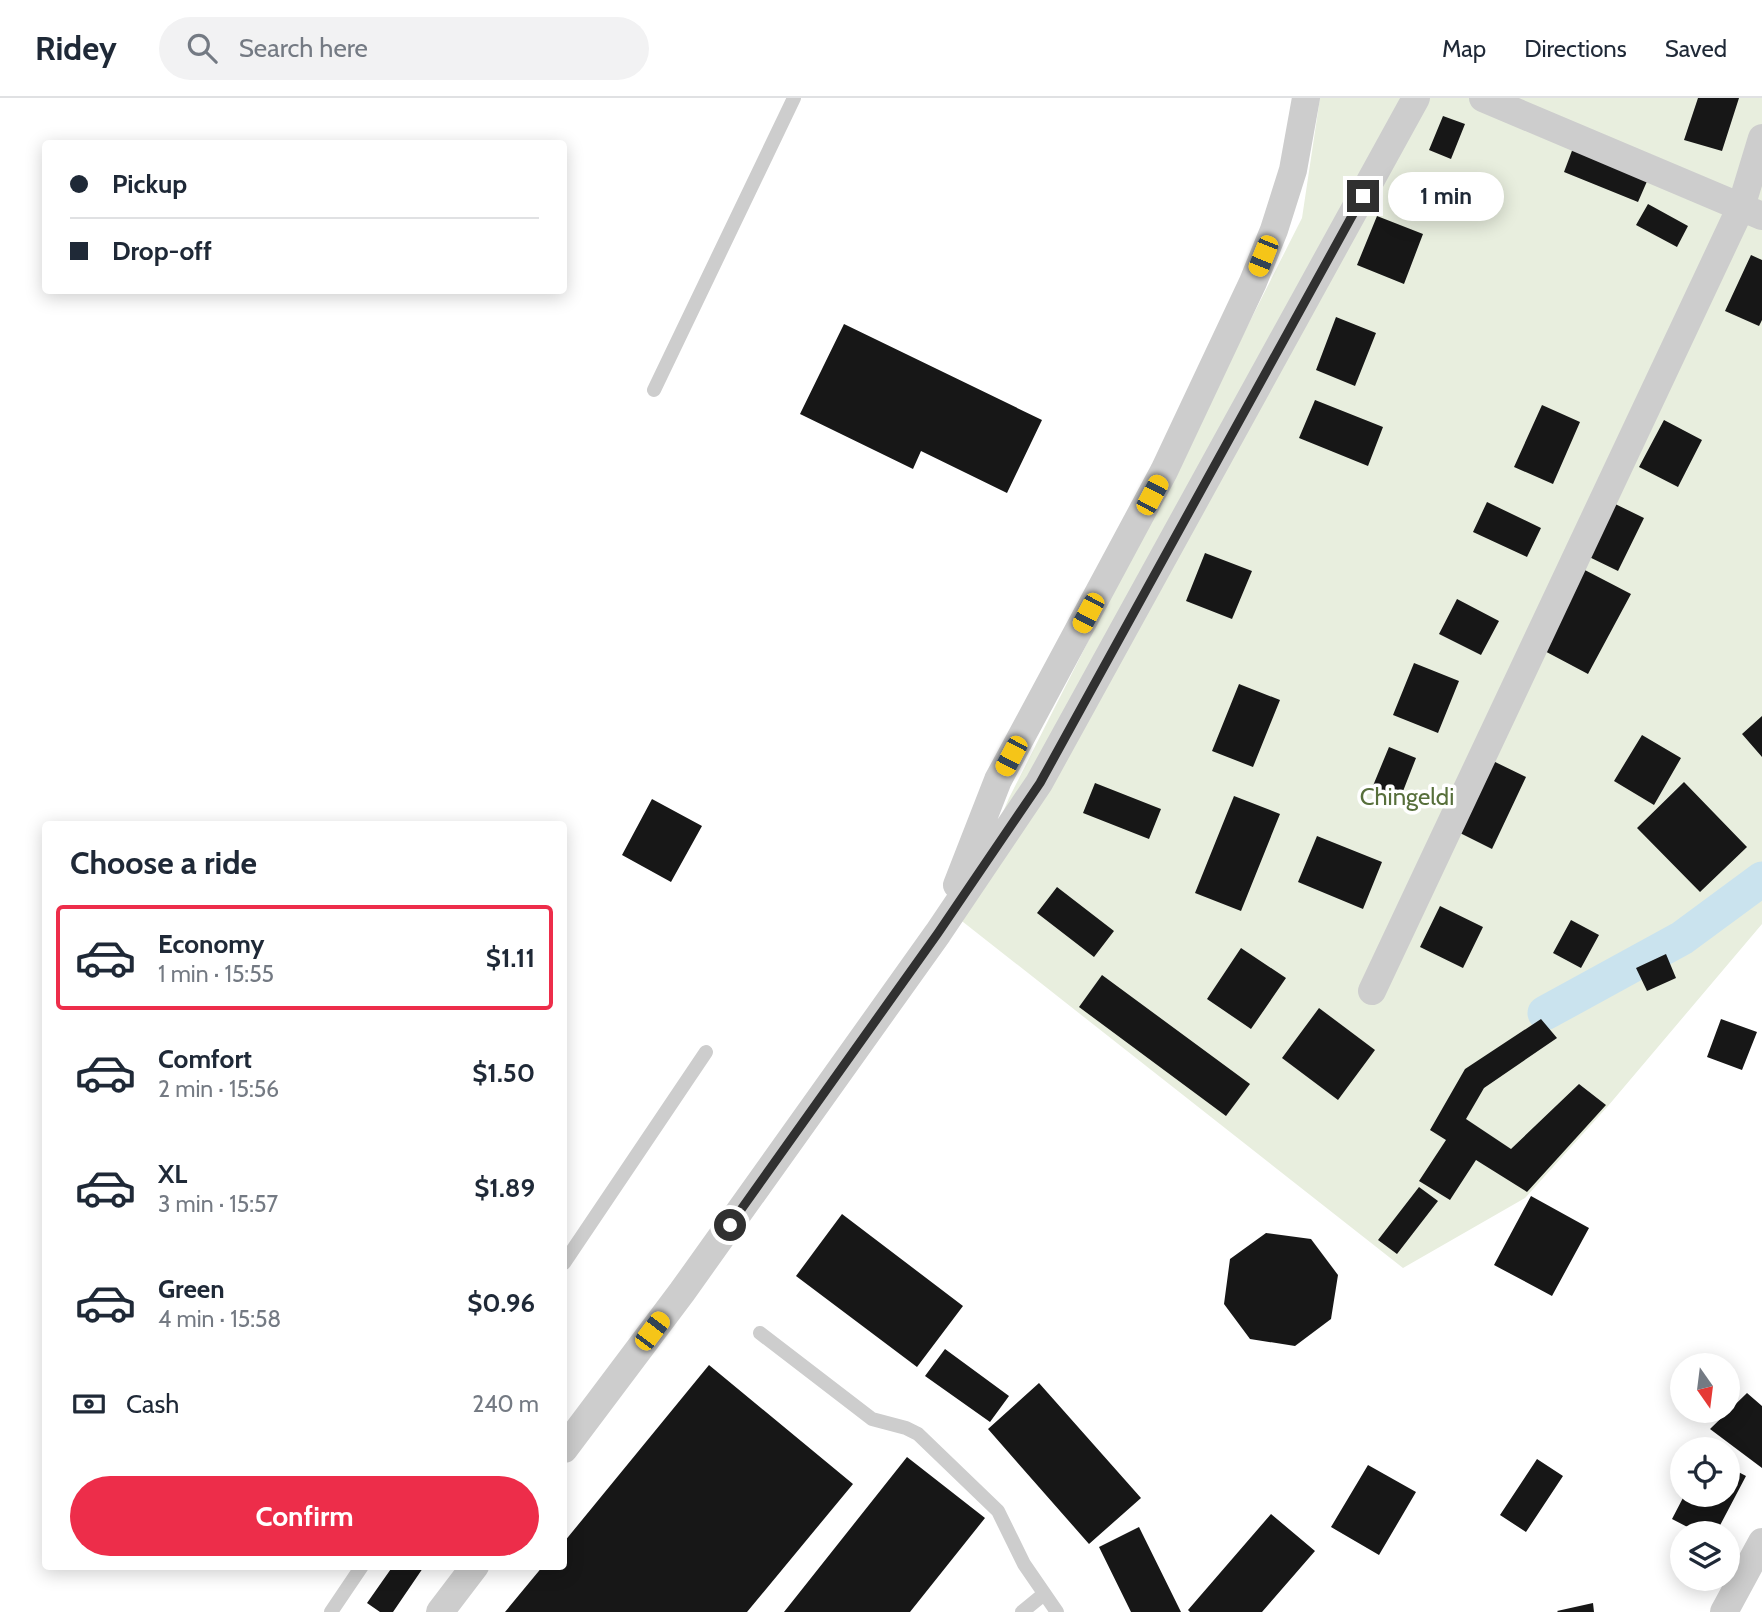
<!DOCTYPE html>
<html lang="en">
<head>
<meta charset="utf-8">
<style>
  :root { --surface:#fff; --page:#f2f2f3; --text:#1f2937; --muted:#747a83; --line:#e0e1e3; --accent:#ed2d4a }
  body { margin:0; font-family:Cabin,sans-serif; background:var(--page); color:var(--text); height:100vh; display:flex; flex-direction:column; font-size:26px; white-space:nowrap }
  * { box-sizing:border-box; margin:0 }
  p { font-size:23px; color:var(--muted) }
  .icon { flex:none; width:38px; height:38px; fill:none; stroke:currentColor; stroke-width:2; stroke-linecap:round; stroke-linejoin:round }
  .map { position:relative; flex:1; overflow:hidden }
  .side { position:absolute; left:42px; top:723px; width:525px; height:749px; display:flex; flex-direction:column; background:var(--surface); border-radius:7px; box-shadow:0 4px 18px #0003 }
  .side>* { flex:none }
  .guide { position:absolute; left:42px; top:42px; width:525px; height:154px; border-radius:7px; box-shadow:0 4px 18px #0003; display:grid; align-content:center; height:154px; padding:0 28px; background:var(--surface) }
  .needle { width:46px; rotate:166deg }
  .tools { position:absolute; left:1670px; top:1255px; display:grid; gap:14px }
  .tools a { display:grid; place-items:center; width:70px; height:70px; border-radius:50%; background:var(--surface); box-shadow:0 4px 18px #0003; font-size:35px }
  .end { position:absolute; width:32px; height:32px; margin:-16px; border:9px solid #303030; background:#fff; box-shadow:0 0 0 4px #fff }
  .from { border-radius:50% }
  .bubble { position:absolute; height:49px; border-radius:24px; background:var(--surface); box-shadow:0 4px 18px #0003; font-size:23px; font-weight:700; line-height:49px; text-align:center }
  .car { position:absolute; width:21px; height:42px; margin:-21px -10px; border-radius:9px; box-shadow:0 0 5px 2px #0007; background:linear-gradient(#f5c518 24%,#345 0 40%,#f5c518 0 76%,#345 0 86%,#f5c518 0) }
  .guide b { display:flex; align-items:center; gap:24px; height:66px; font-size:26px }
  .guide b+b { border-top:2px solid var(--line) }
  .guide i { width:18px; height:18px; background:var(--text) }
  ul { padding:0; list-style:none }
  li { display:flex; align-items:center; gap:21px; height:105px; margin:0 14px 10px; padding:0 14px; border:4px solid transparent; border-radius:7px }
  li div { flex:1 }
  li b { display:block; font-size:26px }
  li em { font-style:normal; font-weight:700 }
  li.selected { border-color:var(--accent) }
  li>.icon { width:63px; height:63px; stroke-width:1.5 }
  h2 { padding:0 28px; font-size:32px; line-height:84px }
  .pay { display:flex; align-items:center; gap:18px; height:77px; padding:0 28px; font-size:26px }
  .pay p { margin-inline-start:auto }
  .button { display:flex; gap:14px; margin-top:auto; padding:14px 28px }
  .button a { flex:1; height:80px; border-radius:42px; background:var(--accent); color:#fff; font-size:28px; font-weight:700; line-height:80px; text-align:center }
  header { display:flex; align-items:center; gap:42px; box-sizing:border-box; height:98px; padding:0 35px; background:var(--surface); border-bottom:2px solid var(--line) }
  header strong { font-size:33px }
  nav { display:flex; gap:38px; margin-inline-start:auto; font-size:24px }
  .search { width:490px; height:63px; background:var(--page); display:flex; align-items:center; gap:18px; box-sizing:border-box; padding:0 24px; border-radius:38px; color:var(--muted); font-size:26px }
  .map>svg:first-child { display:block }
</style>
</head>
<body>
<header>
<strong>Ridey</strong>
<div class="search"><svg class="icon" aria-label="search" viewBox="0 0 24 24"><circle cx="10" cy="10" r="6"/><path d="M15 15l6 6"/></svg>Search here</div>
<nav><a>Map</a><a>Directions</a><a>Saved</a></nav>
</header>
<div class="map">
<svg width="1762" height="1514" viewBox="0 0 1762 1514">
  <rect width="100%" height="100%" fill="#fff"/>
  <!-- green -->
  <path fill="#e8eede" d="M1320,0H1762V826L1608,1008L1525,1100L1403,1170L958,820L1009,700L1302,120Z"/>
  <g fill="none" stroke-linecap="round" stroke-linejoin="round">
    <!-- canal -->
    <path stroke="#cae3ee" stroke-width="35" d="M1545,915L1682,840L1762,781"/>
  </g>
  <!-- building -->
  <path fill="#171717" d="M1698,0H1739L1722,53L1684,42Z
    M1443,18L1465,26L1451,61L1429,52Z
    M1573,50L1648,81L1638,104L1564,74Z
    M1648,106L1688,128L1677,149L1636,127Z
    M1377,118L1423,136L1404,186L1357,167Z
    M1751,157L1762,162V222L1759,228L1725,213Z
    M1336,219L1376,235L1355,288L1316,272Z
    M844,226L1042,322L1007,395L921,353L913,371L800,316Z
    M1315,302L1383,329L1368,368L1299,340Z
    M1542,307L1580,324L1553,386L1514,369Z
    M1664,322L1702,342L1678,389L1639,369Z
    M1607,402L1644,420L1618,473L1581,455Z
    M1487,404L1541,430L1527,459L1473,434Z
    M1205,455L1252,473L1232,521L1186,503Z
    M1581,470L1631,496L1588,576L1539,550Z
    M1457,501L1499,523L1481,557L1439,536Z
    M1414,565L1459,583L1438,635L1393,617Z
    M1239,586L1280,602L1253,669L1212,653Z
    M1762,618V659L1742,636Z
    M1642,637L1681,660L1654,707L1614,683Z
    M1389,649L1416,660L1398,706L1370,695Z
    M1491,662L1526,679L1492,751L1456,733Z
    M1684,684L1747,749L1700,794L1637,730Z
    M1095,685L1161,711L1149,741L1083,715Z
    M1234,698L1280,716L1241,813L1195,795Z
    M652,701L702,728L671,784L622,757Z
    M1317,738L1382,764L1363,811L1298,784Z
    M1057,789L1114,833L1094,859L1037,815Z
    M1440,808L1483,829L1463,870L1420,849Z
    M1571,822L1599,837L1581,870L1553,855Z
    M1241,850L1286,880L1251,931L1207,901Z
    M1666,856L1676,880L1647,893L1636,870Z
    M1102,877L1250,986L1226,1018L1079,909Z
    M1319,910L1375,952L1338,1002L1282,960Z
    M1541,921L1557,940L1484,990L1466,1021L1511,1051L1579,986L1606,1007L1527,1094L1476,1062L1450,1102L1419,1083L1446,1042L1430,1032L1465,971Z
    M1721,921L1757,934L1742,972L1707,959Z
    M1419,1089L1438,1103L1397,1156L1378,1142Z
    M1531,1098L1589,1130L1552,1198L1494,1167Z
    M842,1116L963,1208L917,1269L796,1178Z
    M1266,1135L1311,1141L1338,1177L1331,1221L1295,1248L1250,1241L1224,1206L1230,1161Z
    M945,1251L1009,1298L990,1324L925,1278Z
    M709,1267L853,1386L747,1514H505L543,1468H564V1444Z
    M1039,1285L1141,1400L1089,1446L988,1331Z
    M1747,1295L1762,1308V1370L1710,1331Z
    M907,1359L985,1420L910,1514H784Z
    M1537,1361L1563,1378L1526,1434L1500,1417Z
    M1368,1367L1416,1394L1379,1457L1331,1429Z
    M1727,1368L1746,1378L1716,1435H1699L1672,1421L1685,1396H1727Z
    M1271,1416L1315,1453L1262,1514H1190L1188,1512Z
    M1139,1429L1181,1514H1131L1099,1449Z
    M393,1468H420L423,1470L393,1514H380L367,1505Z
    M1593,1505L1594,1514H1558L1557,1513Z"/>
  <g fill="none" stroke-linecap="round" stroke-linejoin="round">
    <!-- service -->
    <path stroke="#cdcdcd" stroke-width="14" d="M654,292L794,0
      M564,1165L706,954
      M760,1235L872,1321L906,1330L918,1336L998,1413L1024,1466L1057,1514
      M331,1514L362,1468
      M1022,1514L1044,1496"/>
    <!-- minor -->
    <path stroke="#cdcdcd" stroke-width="28" d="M1483,0L1762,118
      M957,787L998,682L1164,373L1253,184L1274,132L1293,72L1306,0
      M1372,893L1741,109L1762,40
      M564,1351L682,1194L938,835L1039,685L1416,0
      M440,1514L475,1468
      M1724,1514L1762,1444"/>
  </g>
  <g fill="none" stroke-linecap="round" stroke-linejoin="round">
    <!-- route -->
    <path stroke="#303030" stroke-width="9" d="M730,1127L938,835L1040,685L1363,98"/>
  </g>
  <g text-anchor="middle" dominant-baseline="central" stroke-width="7" stroke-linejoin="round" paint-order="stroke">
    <!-- park labels -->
    <g font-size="24" fill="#576f3b" stroke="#fff">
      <text x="1407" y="698">Chingeldi</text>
    </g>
  </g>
</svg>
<div class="tools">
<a><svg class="needle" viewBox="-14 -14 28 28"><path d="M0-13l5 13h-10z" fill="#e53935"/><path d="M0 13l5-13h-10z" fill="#747a83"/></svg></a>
<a><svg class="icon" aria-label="locate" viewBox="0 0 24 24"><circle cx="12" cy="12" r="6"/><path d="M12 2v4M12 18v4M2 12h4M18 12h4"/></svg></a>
<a><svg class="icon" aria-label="layers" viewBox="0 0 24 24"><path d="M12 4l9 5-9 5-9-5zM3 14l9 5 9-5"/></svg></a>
</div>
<i class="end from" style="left:730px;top:1127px"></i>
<i class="end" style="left:1363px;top:98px"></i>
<div class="bubble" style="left:1388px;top:74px;width:116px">1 min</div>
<i class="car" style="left:1263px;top:158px;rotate:202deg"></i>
<i class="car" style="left:1152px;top:397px;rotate:28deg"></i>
<i class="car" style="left:1088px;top:515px;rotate:208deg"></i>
<i class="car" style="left:1011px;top:658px;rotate:208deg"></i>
<i class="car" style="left:652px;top:1233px;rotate:37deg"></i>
<div class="guide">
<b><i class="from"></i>Pickup</b>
<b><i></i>Drop-off</b>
</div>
<section class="side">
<h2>Choose a ride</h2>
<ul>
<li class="selected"><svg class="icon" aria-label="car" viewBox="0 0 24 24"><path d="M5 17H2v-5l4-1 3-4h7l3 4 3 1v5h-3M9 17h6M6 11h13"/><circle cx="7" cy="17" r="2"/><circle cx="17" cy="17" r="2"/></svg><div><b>Economy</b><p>1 min · 15:55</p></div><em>$1.11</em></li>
<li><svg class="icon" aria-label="car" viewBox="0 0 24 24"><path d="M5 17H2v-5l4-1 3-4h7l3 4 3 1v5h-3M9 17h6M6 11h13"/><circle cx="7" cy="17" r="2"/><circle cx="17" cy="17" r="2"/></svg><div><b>Comfort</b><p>2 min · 15:56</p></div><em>$1.50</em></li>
<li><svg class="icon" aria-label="car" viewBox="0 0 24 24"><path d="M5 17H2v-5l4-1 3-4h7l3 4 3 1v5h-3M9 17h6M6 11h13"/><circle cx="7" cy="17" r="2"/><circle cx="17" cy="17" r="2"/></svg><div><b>XL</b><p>3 min · 15:57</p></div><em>$1.89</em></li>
<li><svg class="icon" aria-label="car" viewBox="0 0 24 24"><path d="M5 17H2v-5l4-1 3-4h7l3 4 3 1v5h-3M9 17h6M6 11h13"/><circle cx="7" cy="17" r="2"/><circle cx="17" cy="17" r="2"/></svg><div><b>Green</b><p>4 min · 15:58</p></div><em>$0.96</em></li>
</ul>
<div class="pay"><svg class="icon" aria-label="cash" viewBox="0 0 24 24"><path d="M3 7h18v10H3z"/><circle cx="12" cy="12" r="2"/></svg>Cash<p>240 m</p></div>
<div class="button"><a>Confirm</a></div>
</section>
</div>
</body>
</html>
